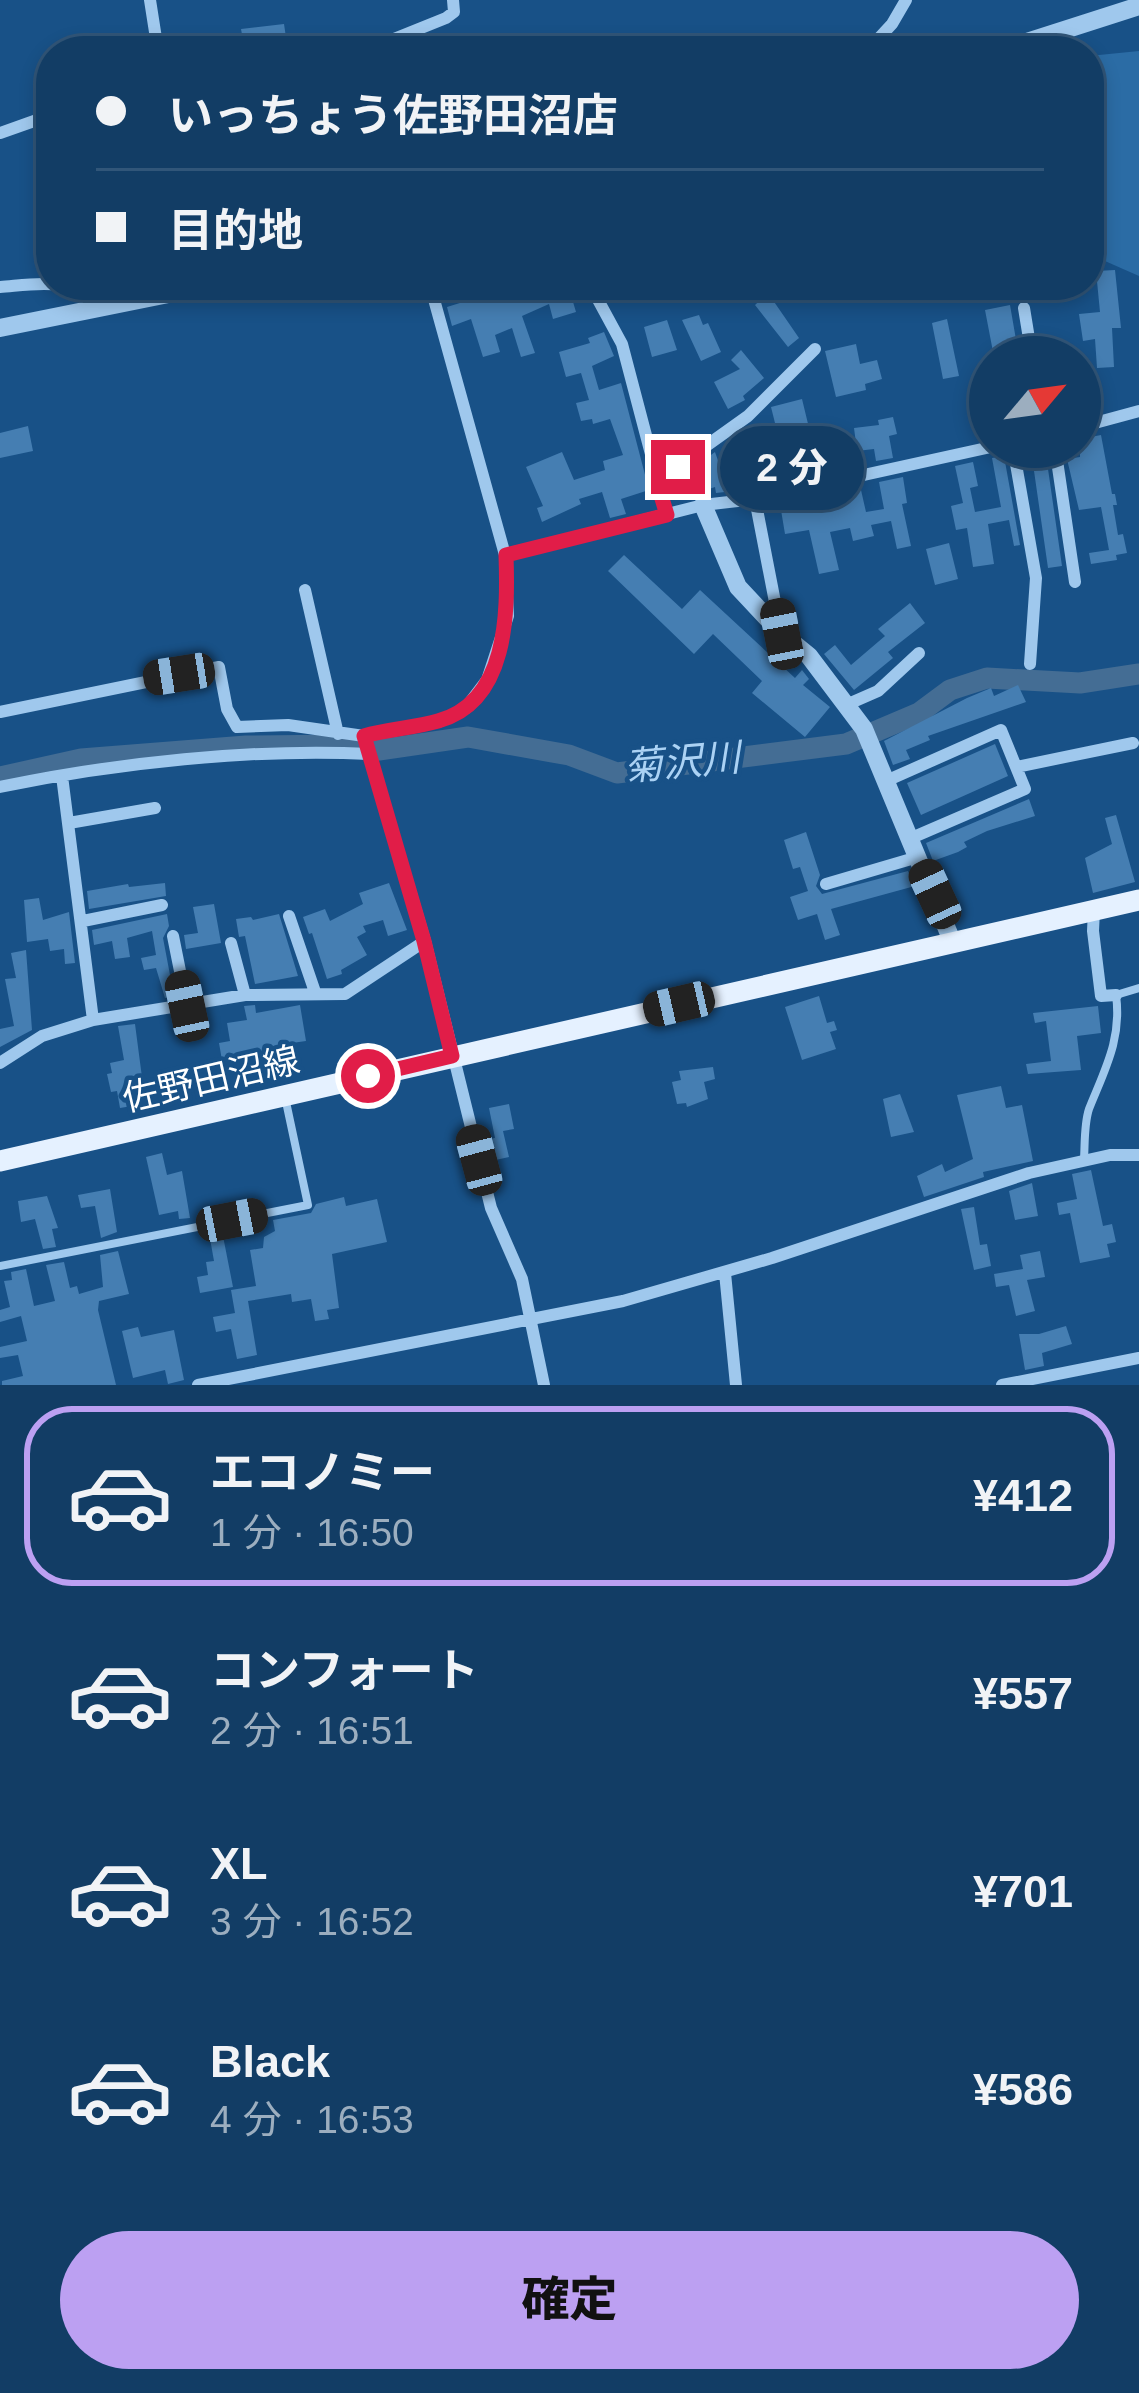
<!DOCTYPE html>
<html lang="ja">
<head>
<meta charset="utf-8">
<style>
  :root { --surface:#123d65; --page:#1b446b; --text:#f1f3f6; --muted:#9caebf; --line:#315679; --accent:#bca0f2 }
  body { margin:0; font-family:Helvetica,"Noto Sans JP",sans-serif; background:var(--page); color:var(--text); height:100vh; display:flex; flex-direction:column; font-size:45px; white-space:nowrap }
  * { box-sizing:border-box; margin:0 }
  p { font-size:39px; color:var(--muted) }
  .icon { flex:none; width:66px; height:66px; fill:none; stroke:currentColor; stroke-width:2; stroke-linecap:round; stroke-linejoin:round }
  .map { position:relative; height:1385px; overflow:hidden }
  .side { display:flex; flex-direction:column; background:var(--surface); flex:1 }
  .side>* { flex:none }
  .top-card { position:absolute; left:36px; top:36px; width:1068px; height:264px; border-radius:48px; box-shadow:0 6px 18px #0003,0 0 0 3px var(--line); display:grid; align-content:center; height:264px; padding:0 60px; background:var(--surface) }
  .needle { width:78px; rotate:61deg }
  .controls { position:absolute; left:969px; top:336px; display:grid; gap:24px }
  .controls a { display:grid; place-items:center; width:132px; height:132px; border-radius:50%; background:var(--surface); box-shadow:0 6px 18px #0003,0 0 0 3px var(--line); font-size:60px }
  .end { position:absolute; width:54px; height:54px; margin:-27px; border:15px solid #e11d48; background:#fff; box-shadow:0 0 0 6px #fff }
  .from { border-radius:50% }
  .bubble { position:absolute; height:84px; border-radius:42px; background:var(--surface); box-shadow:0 6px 18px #0003,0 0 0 3px var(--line); font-size:39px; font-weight:800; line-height:84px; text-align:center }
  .car { position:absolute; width:36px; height:72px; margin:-36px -18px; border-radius:15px; box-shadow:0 0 9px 3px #0007; background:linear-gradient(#222 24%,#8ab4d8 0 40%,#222 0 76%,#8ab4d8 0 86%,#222 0) }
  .top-card b { display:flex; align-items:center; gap:42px; height:114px; font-size:45px }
  .top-card b+b { border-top:3px solid var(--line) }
  .top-card i { width:30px; height:30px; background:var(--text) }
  ul { padding:21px 0 0; list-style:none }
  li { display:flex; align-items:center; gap:36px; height:180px; margin:0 24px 18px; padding:0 36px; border:6px solid transparent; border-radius:48px }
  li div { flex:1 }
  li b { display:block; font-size:45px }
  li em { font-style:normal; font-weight:800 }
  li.selected { border-color:var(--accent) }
  li>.icon { width:108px; height:108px; stroke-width:1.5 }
  .button { display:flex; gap:24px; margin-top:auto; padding:24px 60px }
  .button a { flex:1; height:138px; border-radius:72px; background:var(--accent); color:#111; font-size:48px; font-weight:800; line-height:138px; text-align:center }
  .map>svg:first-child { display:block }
</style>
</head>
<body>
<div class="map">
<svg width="1139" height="1385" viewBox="0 0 1139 1385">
  <rect width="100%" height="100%" fill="#185187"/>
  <!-- green -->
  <path fill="#2b6ca5" d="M1139,51V276L1089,254V56Z"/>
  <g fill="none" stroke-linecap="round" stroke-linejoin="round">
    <!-- river -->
    <path stroke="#446d94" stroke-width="21" d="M0,777L81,759L246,746L345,745L372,751L468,737L569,755L617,773L846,744L919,713L950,690L987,678L1080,683L1139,674"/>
  </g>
  <!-- building -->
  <path fill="#457eb2" d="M284,24L288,51H245L241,29Z
    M1115,270L1121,328H1112L1114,367L1097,368L1095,339L1083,341L1079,314L1100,312L1096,271Z
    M487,285H568L576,312L553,319L549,304L522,316L535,353L521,357L512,328L495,335L500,352L483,357L471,319L452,326L447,307L492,293Z
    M768,293L799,338L788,347L755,305Z
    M1010,305L1019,357H994L985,310Z
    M699,315L703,325L708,323L721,352L701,361L682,320Z
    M947,319L959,376L943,379L932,323Z
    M667,320L677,350L652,357L644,327Z
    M604,332L614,356L592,366L599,390L621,383L649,490L621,499L626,514L610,518L602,492L579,499L581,504L542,522L537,508L543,506L526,467L562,452L574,480L605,470L603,461L623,455L610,419L593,424L592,419L581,421L576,403L589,400L581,373L566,377L559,352L590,343L588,338Z
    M856,344L860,364L877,360L882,379L865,384L866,390L836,397L825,351Z
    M741,350L764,378L743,396L745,400L728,409L714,382L740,369L731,360Z
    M802,399L810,432L779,439L771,407Z
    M893,417L897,434L889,436L893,458L876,461L874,449L857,451L854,428L879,425L878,420Z
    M826,424L837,470L821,474L811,427Z
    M28,426L33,451L0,458V433Z
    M1101,435L1112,494H1115L1117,505H1113L1118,535L1123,534L1127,553L1116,555L1117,560L1091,564L1089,553L1109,550L1101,507L1079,510L1067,459L1080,457V439Z
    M715,452L727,486L749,480L752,489L716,493L715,487L709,489L708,485L677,499L670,485Z
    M1004,456L1020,545L1014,546L1009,520L988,524L994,564L973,567L967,528L956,530L951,506L963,503L955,466L973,462L978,486L970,488L975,512L1001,507L992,458Z
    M1047,462L1062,566L1048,568L1033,464Z
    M903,477L907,503L902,504L911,546L897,549L891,521L871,525L874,536L853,541L850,528L830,532L839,570L819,574L809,530L785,534L780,504L823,495L824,501L861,490L866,512L884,509L879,482Z
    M949,543L958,579L935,585L926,549Z
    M624,555L682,609L700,590L795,678L802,670L809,679L803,685L830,707L805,737L752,693L762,681L713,634L694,654L608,571Z
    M910,603L925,623L888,652L893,658L854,690L824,654L835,645L851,665L885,636L878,629Z
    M1018,685L1026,702L928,736L930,740L906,750L910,759L893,765L884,741L967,698L991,688L994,696Z
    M995,744L1008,776L921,815L907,783Z
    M1029,799L1035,816L987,831L964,842L967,847L958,852L933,861L926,843Z
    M1116,815L1135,882L1093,893L1085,858L1112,844L1105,818Z
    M806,832L820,875L816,886L822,894L908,871L915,886L831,909L840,935L825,940L817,914L798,920L790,897L808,891L800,867L793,869L784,840Z
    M165,883L166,896L89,909L87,891L128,884L129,887Z
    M389,883L407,930L388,936L383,920L363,926L366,932L357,937L367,955L341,970L342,974L327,979L312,933L309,934L303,917L325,909L330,921L363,904L359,893Z
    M39,898L43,920L69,912L75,963L65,964L64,949L50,951L48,939L27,942L24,900Z
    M214,904L221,943L186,949L184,935L198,933L193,907Z
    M167,914L169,926L163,938L174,996L165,998L156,968L144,970L141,958L156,955L152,931L127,938L130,957L115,959L112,941L94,945L92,930Z
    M279,914L298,976L255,984L245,936L239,937L236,919L251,917L253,920Z
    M26,950L32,1030L0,1047V1029L14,1026L5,979L16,978L11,953Z
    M819,996L827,1023L834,1021L837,1030L830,1032L836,1049L802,1060L785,1007Z
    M255,1005L256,1013L300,1005L306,1041L278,1045L281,1059L223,1066L219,1043L230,1041L227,1023L247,1020L244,1006Z
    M1098,1006L1101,1033L1077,1036L1081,1070L1028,1074L1026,1064L1051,1061L1046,1021L1035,1023L1033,1013Z
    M135,1024L143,1085L134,1087L138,1105L120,1108L117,1091L111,1092L107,1074L112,1073L110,1063L124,1060L118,1026Z
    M713,1067L715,1079L704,1082L708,1099L687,1107L686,1103L677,1104L672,1082L681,1080L679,1071Z
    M1001,1086L1006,1108L1022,1105L1033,1161L983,1172L984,1177L924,1197L917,1176L942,1164L945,1172L973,1159L957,1095Z
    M900,1094L914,1132L891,1137L883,1099Z
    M509,1104L514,1129L503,1131L509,1157L491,1161L488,1139L495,1138L489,1108Z
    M162,1153L167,1175L182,1171L190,1218L179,1219L178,1211L159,1215L146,1157Z
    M1091,1170L1103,1226L1112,1224L1116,1242L1107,1244L1110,1257L1080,1263L1070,1213L1059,1215L1057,1203L1077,1199L1072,1174Z
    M1032,1183L1038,1216L1015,1220L1009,1191Z
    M110,1189L117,1232L101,1238L95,1206L81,1208L78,1195Z
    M47,1196L58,1228L52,1229L56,1247L43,1249L35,1219L21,1222L18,1201Z
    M344,1197L346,1206L377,1199L387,1242L332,1254L339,1308L327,1310L329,1319L315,1321L311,1299L292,1302L291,1294L248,1301L257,1355L237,1359L231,1329L216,1332L213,1317L235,1313L231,1290L256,1286L250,1250L263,1248L264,1237L275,1231L273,1220L311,1213L316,1204Z
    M974,1207L980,1245L987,1244L991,1266L974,1270L961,1209Z
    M238,1227L222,1231L233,1287L200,1293L197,1277L208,1275L206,1262L214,1261L209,1233Z
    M118,1251L129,1294L99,1301L98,1310L116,1385H2V1381L23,1376L18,1355L0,1358V1347L27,1341L21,1316L0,1322V1310L10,1307L4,1281L12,1280L11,1272L26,1269L34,1306L55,1301L46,1265L64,1262L70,1288L77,1286L79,1294L103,1287L100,1255Z
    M1040,1251L1045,1277L1027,1280L1035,1311L1016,1316L1009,1285L996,1287L994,1274L1023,1269L1020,1255Z
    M1066,1326L1072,1344L1042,1353L1044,1366L1025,1370L1019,1334H1039Z
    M138,1327L141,1337L174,1330L184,1380L168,1384L165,1370L133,1378L122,1331Z"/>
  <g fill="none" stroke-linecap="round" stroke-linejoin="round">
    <!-- service -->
    <path stroke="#9fc8ed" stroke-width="8" d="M1084,1159C1085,1143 1084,1124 1089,1109C1105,1069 1122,1039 1116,995L1139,988
      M0,1266L308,1205L285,1097"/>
    <!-- minor -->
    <path stroke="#9fc8ed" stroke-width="12" d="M150,0L158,51
      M364,51L446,18L454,12L453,0
      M867,51L892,24L906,0
      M0,133L51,115
      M590,285L622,344L667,515
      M0,287C31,285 82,274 95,311
      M1024,308L1032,357
      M1080,427L1139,411
      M1013,447L1036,578L1030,664
      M1055,447L1075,582
      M657,481L748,416L815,349
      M755,499L781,633
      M505,555L703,505L755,499L991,447
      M305,590L338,734
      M846,705L878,691L919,653
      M0,712L219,667L227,709L237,727L288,725L364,736L441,721L465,709L487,680L508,616L505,555L430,285
      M364,736L425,941L491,1208L522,1279L544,1385
      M1016,767L1133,743
      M62,776L93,1020
      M886,781L1001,730L1025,789L909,839
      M0,787C114,763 254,748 370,754
      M69,823L155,808
      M826,884L918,857
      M1094,910L1093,931L1101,996L1116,995
      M289,916L315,992
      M83,921L162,905
      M173,936L187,1006
      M231,943L245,995
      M0,1063L42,1036L93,1020L245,995L345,994L425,941
      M725,1273L736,1385
      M198,1385L623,1301L772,1258L1029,1173L1110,1155H1139
      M1002,1385L1139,1358"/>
    <!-- tertiary -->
    <path stroke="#9fc8ed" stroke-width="18" d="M999,51L1139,6
      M0,328L213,285
      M703,505L738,587L782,634L809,656L864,729L952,941"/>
    <!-- primary -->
    <path stroke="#e5f1ff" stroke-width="21" d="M0,1161L1139,900"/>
  </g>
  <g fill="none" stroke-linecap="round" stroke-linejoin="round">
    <!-- route -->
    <path stroke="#e11d48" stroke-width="15" d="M368,1076L452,1056L424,941L364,736C388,729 414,728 438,721C508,702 508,613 506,555L667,515L657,482L678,467"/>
  </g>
  <g text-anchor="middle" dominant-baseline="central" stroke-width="9" stroke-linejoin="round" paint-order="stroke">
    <!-- street labels -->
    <g font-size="36" fill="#fff" stroke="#185187">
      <text transform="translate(211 1079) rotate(-13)">佐野田沼線</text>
    </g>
    <!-- water labels -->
    <g font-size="39" font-style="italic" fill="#abd2f4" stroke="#185187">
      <text transform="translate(682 762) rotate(-5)">菊沢川</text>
    </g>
  </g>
</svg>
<div class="controls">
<a><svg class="needle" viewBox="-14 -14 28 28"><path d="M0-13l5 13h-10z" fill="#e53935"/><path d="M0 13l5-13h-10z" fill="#9caebf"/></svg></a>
</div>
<i class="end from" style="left:368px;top:1076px"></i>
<i class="end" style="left:678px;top:467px"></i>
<div class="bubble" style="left:720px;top:426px;width:144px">2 分</div>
<i class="car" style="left:782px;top:634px;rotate:349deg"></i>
<i class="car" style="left:179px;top:674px;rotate:261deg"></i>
<i class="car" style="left:935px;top:894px;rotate:335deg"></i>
<i class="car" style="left:679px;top:1004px;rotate:257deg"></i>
<i class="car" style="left:187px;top:1006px;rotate:348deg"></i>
<i class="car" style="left:479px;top:1160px;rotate:345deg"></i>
<i class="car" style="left:232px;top:1220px;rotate:79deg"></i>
<div class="top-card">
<b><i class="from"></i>いっちょう佐野田沼店</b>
<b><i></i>目的地</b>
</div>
</div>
<section class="side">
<ul>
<li class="selected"><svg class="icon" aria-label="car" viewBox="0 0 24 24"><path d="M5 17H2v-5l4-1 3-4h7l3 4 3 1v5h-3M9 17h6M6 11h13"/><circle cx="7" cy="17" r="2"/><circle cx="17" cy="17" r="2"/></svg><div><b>エコノミー</b><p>1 分 · 16:50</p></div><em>¥412</em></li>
<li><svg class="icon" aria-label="car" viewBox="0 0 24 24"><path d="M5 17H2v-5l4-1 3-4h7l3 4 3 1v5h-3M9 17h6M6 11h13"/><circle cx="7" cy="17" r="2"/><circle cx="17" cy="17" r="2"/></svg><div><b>コンフォート</b><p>2 分 · 16:51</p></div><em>¥557</em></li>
<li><svg class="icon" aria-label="car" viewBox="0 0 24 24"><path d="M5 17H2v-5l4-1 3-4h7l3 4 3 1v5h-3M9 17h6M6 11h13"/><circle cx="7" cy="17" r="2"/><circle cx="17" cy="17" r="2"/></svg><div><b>XL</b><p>3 分 · 16:52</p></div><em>¥701</em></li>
<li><svg class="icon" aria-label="car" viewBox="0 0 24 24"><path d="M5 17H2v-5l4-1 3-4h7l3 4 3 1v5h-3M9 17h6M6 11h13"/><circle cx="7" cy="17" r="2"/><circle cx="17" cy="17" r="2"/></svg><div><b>Black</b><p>4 分 · 16:53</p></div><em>¥586</em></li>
</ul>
<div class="button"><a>確定</a></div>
</section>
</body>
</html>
